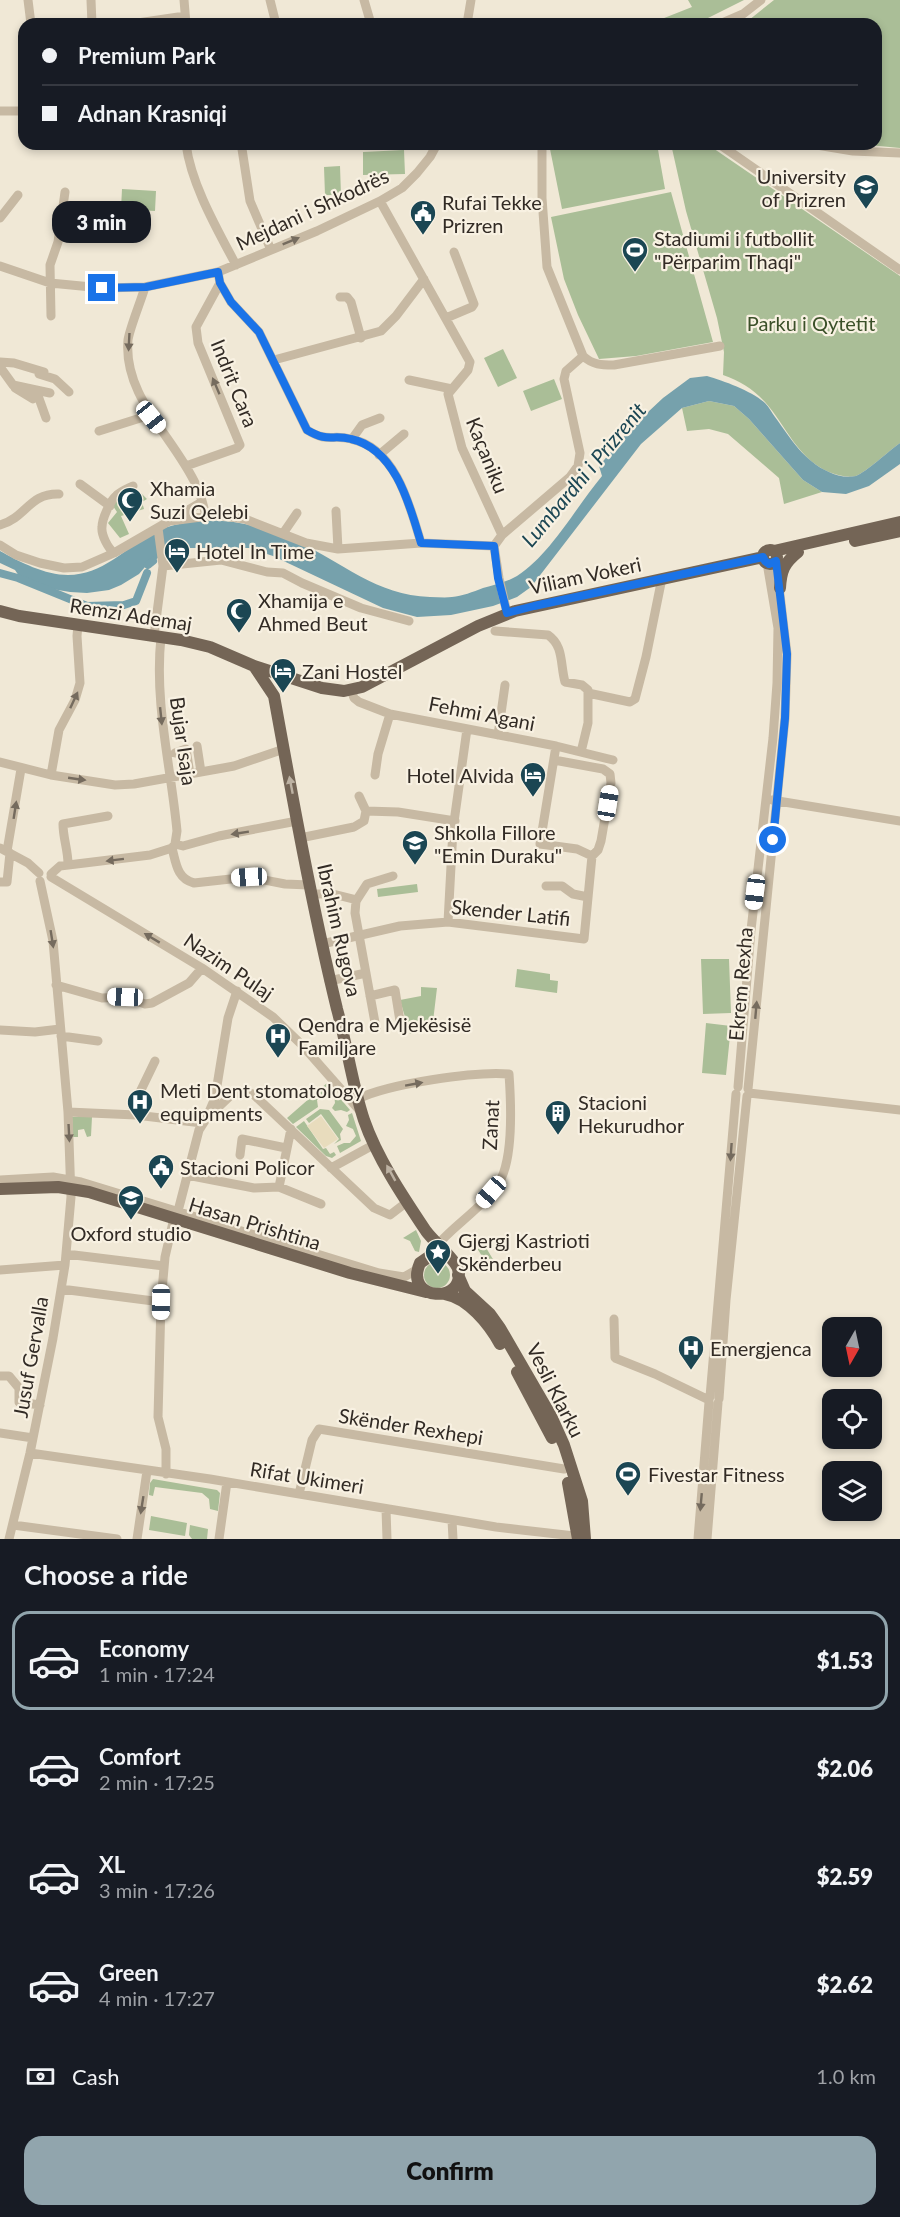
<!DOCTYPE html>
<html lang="en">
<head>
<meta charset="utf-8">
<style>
  :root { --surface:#171b24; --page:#20242c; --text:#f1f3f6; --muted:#9ea1a6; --line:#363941; --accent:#91a5ad }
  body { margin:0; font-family:Lato,sans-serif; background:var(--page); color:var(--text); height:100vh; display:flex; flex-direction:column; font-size:22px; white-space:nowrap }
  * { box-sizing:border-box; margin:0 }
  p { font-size:20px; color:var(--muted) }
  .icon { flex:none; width:33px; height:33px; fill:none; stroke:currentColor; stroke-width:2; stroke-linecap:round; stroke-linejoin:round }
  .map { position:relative; height:1539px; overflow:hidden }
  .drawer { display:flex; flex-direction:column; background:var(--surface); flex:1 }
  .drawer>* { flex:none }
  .hud { position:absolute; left:18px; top:18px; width:864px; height:132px; border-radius:18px; box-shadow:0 3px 9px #0003; display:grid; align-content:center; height:132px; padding:0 24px; background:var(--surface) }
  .needle { width:39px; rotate:189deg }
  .buttons { position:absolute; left:822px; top:1317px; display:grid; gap:12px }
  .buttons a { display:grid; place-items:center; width:60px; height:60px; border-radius:12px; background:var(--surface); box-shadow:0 3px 9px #0003; font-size:30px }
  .end { position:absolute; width:27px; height:27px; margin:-14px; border:8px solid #1a73e8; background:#fff; box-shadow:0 0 0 3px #fff }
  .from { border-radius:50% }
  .bubble { position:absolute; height:42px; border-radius:18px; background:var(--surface); box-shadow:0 3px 9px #0003; font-size:20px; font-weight:800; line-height:42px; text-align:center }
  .car { position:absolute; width:18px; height:36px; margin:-18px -9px; border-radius:8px; box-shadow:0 0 4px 2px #0007; background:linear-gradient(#fff 24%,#345 0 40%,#fff 0 76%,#345 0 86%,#fff 0) }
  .hud b { display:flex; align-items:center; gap:21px; height:57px; font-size:22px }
  .hud b+b { border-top:2px solid var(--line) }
  .hud i { width:15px; height:15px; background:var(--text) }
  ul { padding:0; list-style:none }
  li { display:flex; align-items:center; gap:18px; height:99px; margin:0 12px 9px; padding:0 12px; border:3px solid transparent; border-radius:18px }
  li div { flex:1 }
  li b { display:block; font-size:22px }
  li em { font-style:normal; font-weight:800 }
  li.selected { border-color:var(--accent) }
  li>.icon { width:54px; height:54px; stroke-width:1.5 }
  h2 { padding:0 24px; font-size:27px; line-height:72px }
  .pay { display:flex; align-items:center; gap:15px; height:66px; padding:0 24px; font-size:22px }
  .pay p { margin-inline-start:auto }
  .action { display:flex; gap:12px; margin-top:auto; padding:12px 24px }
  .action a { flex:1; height:69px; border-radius:18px; background:var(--accent); color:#111; font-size:24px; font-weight:800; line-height:69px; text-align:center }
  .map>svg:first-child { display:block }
</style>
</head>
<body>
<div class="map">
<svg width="900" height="1539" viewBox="0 0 900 1539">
  <rect width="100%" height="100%" fill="#f0e8d6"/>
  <!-- green -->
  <path fill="#aabe97" d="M688,0H744L696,24H649L692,7Z
    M774,0H900V148L858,144H876V24H744Z
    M549,144H657L665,189L562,209Z
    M671,144H707L900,276V443C890,450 866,472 856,476C847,478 837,475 829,472C797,458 787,427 765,402C753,389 740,381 723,375L724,352L717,318L686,211Z
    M404,150L405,174L363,175V152Z
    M340,166L341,195H325L324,167Z
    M122,189L156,191L155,211L121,209Z
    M671,192L713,342L636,356L599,359L578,315L564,279L551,217Z
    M503,349L517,378L498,387L484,358Z
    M554,379L562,399L531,411L523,391Z
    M709,401L734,406L749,419L803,480L822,492L784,504L779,478L728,434L709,429L687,431L682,408Z
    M134,489L136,494L141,493L147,499L142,502L144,509L121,516L129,534L120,538L108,523L117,512L113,506L115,501Z
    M417,884L418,892L378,897L377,889Z
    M701,959H729L731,1013L703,1014Z
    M517,969L550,974V980L558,981L557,993L515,987Z
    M421,987L437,988L432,1030L410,1034L400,1000L421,996Z
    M706,1023L731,1026L726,1075L702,1073Z
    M327,1083L350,1110L347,1112L341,1110L335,1111L332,1108L335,1103C335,1096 331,1093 325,1093L317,1100L318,1107L293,1124L287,1118Z
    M320,1109L329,1110L343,1129L340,1134L341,1140L334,1144L339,1139L321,1114L309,1123L306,1119Z
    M352,1113L361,1141L340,1153L337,1146L344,1143H350L356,1136L353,1129L346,1126L349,1120L348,1115Z
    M72,1117H92L91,1136L87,1137L84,1129L78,1130V1137H73Z
    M304,1121L323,1149L326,1148L330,1154L334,1152L336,1155L332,1158L326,1156L296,1127Z
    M416,1230L421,1241L419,1252L415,1251L410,1241L403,1238Z
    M482,1241L494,1261L487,1264L475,1245Z
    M424 1275a13 13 0 1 1 26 0a13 13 0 1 1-26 0Z
    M153,1479L217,1490L220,1493L218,1511L210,1509L209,1499L202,1493L155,1487L153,1496L149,1495L150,1483Z
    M151,1516L187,1523L185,1536L149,1530Z
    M190,1525L208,1529L207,1539H192L189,1535Z"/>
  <!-- plaza -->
  <path fill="#e8dcbd" d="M321,1116L338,1139L324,1148L307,1126Z"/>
  <!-- water -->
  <path fill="#76a1ac" d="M707,376C724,381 752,391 765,403C769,407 772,413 775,417C791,439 804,461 829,472C837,476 847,478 856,476C866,472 890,450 900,443V464L869,486L846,494L822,492L803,480L749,419L734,406L709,401L682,408L641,444L531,587L517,597L493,606L451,615L417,617L383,608L273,556L249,548H188L159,557L153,562L151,560L139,574L121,585L109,590L87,593L70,592L52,589L19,576L15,570L0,563V551C20,562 45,575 68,575C102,575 125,549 152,533C165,526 186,522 200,521C231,518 270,528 297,541C343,563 376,595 430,597C437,597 445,598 452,597C462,596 473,592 483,588C494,585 507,582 517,576C551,554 576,507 602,476L599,466L632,427L663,398L690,378Z"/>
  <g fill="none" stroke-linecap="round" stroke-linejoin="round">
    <!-- canal -->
    <path stroke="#76a1ac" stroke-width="8" d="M148,565L153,561
      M0,573L18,578L87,606L124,605L136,601L147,573"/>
    <!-- minor -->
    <path stroke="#c7b9a3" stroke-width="9" d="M28,0L31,24
      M91,0L92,24
      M184,0L186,24
      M270,0L276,24
      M364,0L371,24
      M131,24L185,16
      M467,24L471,0
      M720,24L743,14L761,0
      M0,111H24
      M186,144C191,184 217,229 236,265
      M542,144V198L547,267L583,356C593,365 601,365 614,365L720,346
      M719,144L900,270
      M811,144L853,151L900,153
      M242,149L250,201L271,250
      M380,201L470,362L468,370L448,394L462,448L502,535
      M0,218L18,195
      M0,266L50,283L102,288L145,287L218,272L317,231L380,201L402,188L417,173L430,157L437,144
      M218,272L220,283L231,302L259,332L307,430C328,443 331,434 351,439C396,448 410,506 421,543
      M145,287C141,301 130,327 128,340C123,397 174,437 196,485C201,494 203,505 206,516
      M340,297H347L351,302L361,338
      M51,316L50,265L58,242L65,192
      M446,318L472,307L474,304L454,252
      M274,360L381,331L396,316L424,279
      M0,362L14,363L44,372
      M0,367L13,385L50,393
      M39,374L55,379L69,392
      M409,380L452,389
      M15,388L33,399
      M36,390L46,418
      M99,431L150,415
      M352,439L362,425L380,418
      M379,455L404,434
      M186,466L237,448L240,445L198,343L196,327L220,283
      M80,484L110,506
      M336,511L338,549
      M170,521L217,515L245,519L306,543L338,549L421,543L494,546
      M0,525C27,517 29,493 59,494
      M284,532L297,513
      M0,545L16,555L40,563L64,568L82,567L114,553L202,502
      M114,553C108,548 101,535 102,527C102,519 110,501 116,496C121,491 127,489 133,486
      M163,566L221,560L267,572L283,573L302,583L361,608L409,621
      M507,613L499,578L494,546L502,535L570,477L578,466L580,453L564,379L566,371L583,356
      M495,631L548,635C564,646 560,664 565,682L582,685L588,690V723L581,752
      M154,636L163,566L158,528
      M161,637C154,703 171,766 177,831L175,844L172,848
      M351,690L354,698L359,702L390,714L556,746L613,760
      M588,693L630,702L635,699L646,657L662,578
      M498,735L505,685
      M197,746L201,772
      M175,753L186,749L190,774
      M554,760L603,769L610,774L611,783L601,841L598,850L592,856
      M0,762L51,775L115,785L134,784L234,766L284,749
      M51,775L59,730L75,700L80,683L77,636L78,625
      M375,775L378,754L390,714
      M772,800L900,821
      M366,811L398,812L455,821
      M300,838L354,827L364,821L366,811L359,796
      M175,844L183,846L219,836L297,821
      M0,848L28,863L39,873
      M172,848C176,863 177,879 194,883L249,877L285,884L309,885
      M7,851L21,769
      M68,864C68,850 63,838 63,824L108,816
      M51,874L60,866L150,855L172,848
      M51,877L202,968L273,1017L302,1045L361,1112
      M0,882H7L10,853
      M546,886H562L573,894L588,897
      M311,894H333L357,900
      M448,922L453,829L467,729
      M322,944L400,926L448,922L584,939L592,856L577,849L540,844L556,746
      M329,981L366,973
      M56,985L102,998L125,997L145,1004L152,1003L189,983L202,968
      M370,996L395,990L400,1021
      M376,1028L355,913L356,901L367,884L393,876
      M0,1030L35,1032L60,1029
      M61,1036L98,1041
      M738,1087L751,930L773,738L777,683L778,628L767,563
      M748,1089L785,718L787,654L776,561
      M749,1093L900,1110
      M358,1099C387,1084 476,1071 509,1074C511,1102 513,1154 501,1179C497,1187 490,1195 484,1201C468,1218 448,1231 434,1249
      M68,1112L136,1115L202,1123
      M136,1115L141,1090L155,1061
      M206,1119L230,1096L243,1091L253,1094L374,1208L390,1215L407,1202
      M240,1155L242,1139L286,1148
      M331,1168L375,1144
      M187,1175L254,1188L279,1187L321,1204
      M0,1180L53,1177L81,1182L379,1273L404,1277L418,1269
      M279,1187L291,1129
      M178,1211L199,1130L206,1119L215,1098L228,1018L237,991
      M66,1254L164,1266
      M0,1270L65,1265
      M61,1289L161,1302
      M614,1319L615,1358L655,1374L709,1400
      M0,1376H9L19,1388V1402L40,1405
      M710,1397L736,1094
      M719,1399L726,1300L747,1096
      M0,1433L33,1438
      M30,1453L210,1479L496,1527L583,1537
      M166,1474V1449L158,1417L161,1302L165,1257L174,1218
      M299,1494L312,1440L319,1429L564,1469
      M386,1509L387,1539
      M452,1520L453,1539
      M13,1525L117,1539
      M9,1539L30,1453L53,1338L65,1265L71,1197L68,1112L53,941L40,881
      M137,1539L147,1471
      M219,1539L227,1482
      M698,1539L709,1402
      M707,1539L718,1403"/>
    <!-- major -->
    <path stroke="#746556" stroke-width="12" d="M855,541L900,531
      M763 557a7 7 0 1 1 14 0a7 7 0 1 1-14 0Z
      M774,551L900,522
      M780,588C781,571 784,563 798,552
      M0,611L19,616L181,640L210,647L254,666L322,688L344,691L362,687L478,626L515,611L763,557
      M254,666L274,696C293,801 312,906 337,1009C347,1045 352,1084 364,1120C377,1158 404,1198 426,1231C433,1241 456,1260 458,1269C467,1304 403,1302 420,1263L433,1254L447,1256
      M0,1189L58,1187L89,1192L350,1273L426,1292
      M458,1275L465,1291L490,1314L500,1328L551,1416L564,1445L582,1501L585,1539
      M445,1294C468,1298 489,1324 500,1344
      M517,1372L552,1438
      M568,1483L578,1539"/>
  </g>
  <!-- one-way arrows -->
  <defs><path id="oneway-solid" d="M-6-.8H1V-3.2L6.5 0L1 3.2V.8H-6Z" transform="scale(1.5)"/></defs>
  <g fill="#756b5e">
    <use href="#oneway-solid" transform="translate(291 241) rotate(-22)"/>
    <use href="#oneway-solid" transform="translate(129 342) rotate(93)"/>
    <use href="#oneway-solid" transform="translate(216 386) rotate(-113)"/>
    <use href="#oneway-solid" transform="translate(74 700) rotate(-65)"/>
    <use href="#oneway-solid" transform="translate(161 716) rotate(84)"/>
    <use href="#oneway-solid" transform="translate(77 779) rotate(8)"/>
    <use href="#oneway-solid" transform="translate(15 810) rotate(-81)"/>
    <use href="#oneway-solid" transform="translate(240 833) rotate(171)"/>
    <use href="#oneway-solid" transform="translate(115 860) rotate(173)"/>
    <use href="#oneway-solid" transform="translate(152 938) rotate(-149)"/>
    <use href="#oneway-solid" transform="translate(52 939) rotate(81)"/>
    <use href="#oneway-solid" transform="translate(756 1010) rotate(-85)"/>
    <use href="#oneway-solid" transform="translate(414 1084) rotate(-10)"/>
    <use href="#oneway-solid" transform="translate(69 1133) rotate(87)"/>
    <use href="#oneway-solid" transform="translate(731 1152) rotate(94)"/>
    <use href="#oneway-solid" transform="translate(701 1502) rotate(95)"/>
    <use href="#oneway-solid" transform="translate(142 1505) rotate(99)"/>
  </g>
  <g fill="#bdb2a3">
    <use href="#oneway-solid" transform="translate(291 785) rotate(-101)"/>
    <use href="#oneway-solid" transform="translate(391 1173) rotate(-119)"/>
  </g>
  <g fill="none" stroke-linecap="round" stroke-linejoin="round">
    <!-- route -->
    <path stroke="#1a73e8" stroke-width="8" d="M102,288L146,287L218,272L220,283L231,302L259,332L307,430C329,443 332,434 351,439C396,449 410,506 421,543L494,546L498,578L507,613L534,606L763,557L765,561L769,564L776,561L787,654L785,718L773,840"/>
  </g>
  <!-- icons -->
  <defs>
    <g id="university-pin" transform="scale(1.35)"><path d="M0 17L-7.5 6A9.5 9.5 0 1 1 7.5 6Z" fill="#1b4653" stroke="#f8f1e2"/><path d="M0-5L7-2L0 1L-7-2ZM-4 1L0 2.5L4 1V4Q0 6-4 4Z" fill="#fff"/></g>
    <g id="civic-pin" transform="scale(1.35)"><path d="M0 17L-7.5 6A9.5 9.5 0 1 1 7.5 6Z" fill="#1b4653" stroke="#f8f1e2"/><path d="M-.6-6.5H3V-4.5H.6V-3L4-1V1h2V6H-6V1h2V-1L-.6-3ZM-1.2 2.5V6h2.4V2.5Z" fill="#fff"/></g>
    <g id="stadium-pin" transform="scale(1.35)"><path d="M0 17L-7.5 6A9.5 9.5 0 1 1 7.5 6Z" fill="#1b4653" stroke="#f8f1e2"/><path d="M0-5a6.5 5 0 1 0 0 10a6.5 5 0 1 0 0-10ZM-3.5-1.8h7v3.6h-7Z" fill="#fff"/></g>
    <g id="mosque-pin" transform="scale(1.35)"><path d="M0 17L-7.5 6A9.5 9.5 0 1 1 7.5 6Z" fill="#1b4653" stroke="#f8f1e2"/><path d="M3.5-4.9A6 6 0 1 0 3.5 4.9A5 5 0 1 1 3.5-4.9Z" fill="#fff"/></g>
    <g id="hotel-pin" transform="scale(1.35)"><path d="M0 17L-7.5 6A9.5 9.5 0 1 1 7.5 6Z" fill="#1b4653" stroke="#f8f1e2"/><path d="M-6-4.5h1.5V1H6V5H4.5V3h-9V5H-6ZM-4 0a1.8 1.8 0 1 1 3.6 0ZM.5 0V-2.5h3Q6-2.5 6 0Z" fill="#fff"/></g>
    <g id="school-pin" transform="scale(1.35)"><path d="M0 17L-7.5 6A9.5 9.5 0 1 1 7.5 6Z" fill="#1b4653" stroke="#f8f1e2"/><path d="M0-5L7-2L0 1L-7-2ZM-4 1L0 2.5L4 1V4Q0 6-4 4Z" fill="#fff"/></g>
    <g id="hospital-pin" transform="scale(1.35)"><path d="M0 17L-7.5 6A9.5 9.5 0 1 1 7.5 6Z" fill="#1b4653" stroke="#f8f1e2"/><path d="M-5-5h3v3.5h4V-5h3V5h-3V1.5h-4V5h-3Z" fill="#fff"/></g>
    <g id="building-pin" transform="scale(1.35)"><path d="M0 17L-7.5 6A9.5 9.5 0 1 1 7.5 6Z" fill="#1b4653" stroke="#f8f1e2"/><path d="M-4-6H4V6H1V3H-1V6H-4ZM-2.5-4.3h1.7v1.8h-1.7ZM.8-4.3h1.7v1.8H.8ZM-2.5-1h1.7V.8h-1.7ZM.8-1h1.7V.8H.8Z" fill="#fff"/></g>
    <g id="sight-pin" transform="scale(1.35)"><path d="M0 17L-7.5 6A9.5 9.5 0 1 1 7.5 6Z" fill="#1b4653" stroke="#f8f1e2"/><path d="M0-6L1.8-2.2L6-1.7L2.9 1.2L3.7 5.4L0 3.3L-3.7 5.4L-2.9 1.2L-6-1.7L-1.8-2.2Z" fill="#fff"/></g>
  </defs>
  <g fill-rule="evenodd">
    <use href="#university-pin" x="866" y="187"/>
    <use href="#civic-pin" x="423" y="213"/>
    <use href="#stadium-pin" x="635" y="250"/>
    <use href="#mosque-pin" x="130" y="500"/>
    <use href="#hotel-pin" x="177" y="551"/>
    <use href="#mosque-pin" x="239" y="611"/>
    <use href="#hotel-pin" x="283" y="671"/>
    <use href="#hotel-pin" x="533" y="775"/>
    <use href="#school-pin" x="415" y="843"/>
    <use href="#hospital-pin" x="278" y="1036"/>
    <use href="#hospital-pin" x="140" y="1102"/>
    <use href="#building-pin" x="558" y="1113"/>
    <use href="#civic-pin" x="161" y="1167"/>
    <use href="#school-pin" x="131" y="1198"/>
    <use href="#sight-pin" x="438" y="1252"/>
    <use href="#hospital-pin" x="691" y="1348"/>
    <use href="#stadium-pin" x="628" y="1474"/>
  </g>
  <g text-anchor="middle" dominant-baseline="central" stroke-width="4.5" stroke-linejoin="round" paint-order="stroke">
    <!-- poi labels -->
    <g font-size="20" fill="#322b25" stroke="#f8f1e2" text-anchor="start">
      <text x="846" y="176" text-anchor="end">University<tspan x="846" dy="23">of Prizren</tspan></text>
      <text x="442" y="202">Rufai Tekke<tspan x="442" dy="23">Prizren</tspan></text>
      <text x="654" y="238">Stadiumi i futbollit<tspan x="654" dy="23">"Përparim Thaqi"</tspan></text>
      <text x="150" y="488">Xhamia<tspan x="150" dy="23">Suzi Qelebi</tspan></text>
      <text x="196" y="551">Hotel In Time</text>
      <text x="258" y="600">Xhamija e<tspan x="258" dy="23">Ahmed Beut</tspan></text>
      <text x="302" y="671">Zani Hostel</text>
      <text x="514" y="775" text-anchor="end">Hotel Alvida</text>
      <text x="434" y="832">Shkolla Fillore<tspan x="434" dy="23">"Emin Duraku"</tspan></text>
      <text x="298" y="1024">Qendra e Mjekësisë<tspan x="298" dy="23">Familjare</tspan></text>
      <text x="160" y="1090">Meti Dent stomatology<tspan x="160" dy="23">equipments</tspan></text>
      <text x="578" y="1102">Stacioni<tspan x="578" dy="23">Hekurudhor</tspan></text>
      <text x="180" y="1167">Stacioni Policor</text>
      <text x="131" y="1233" text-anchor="middle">Oxford studio</text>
      <text x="458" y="1240">Gjergj Kastrioti<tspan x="458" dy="23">Skënderbeu</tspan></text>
      <text x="710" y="1348">Emergjenca</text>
      <text x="648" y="1474">Fivestar Fitness</text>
    </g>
    <!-- street labels -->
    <g font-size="20" fill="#322b25" stroke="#f8f1e2">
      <text transform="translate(312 209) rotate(-25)">Mejdani i Shkodrës</text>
      <text transform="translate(235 383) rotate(68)">Indrit Cara</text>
      <text transform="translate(488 455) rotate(68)">Kaçaniku</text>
      <text transform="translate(585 575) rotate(-12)">Viliam Vokeri</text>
      <text transform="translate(131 614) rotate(9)">Remzi Ademaj</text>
      <text transform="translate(482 713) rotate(11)">Fehmi Agani</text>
      <text transform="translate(184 741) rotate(82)">Bujar Isaja</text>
      <text transform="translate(511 912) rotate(6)">Skender Latifi</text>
      <text transform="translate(340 930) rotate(77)">Ibrahim Rugova</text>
      <text transform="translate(229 966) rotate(34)">Nazim Pulaj</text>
      <text transform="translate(740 984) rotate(-85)">Ekrem Rexha</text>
      <text transform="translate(490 1125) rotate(-87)">Zanat</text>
      <text transform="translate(255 1223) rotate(17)">Hasan Prishtina</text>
      <text transform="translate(30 1357) rotate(-80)">Jusuf Gervalla</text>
      <text transform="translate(556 1390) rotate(63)">Vesli Klarku</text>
      <text transform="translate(411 1426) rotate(9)">Skënder Rexhepi</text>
      <text transform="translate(307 1477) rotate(9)">Rifat Ukimeri</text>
    </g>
    <!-- park labels -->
    <g font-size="20" fill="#3b5029" stroke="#f8f1e2">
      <text x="811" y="323">Parku i Qytetit</text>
    </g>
    <!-- water labels -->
    <g font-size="21" font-style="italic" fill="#1b4653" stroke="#f8f1e2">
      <text transform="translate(583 474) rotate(-50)">Lumbardhi i Prizrenit</text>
    </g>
  </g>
</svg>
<div class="buttons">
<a><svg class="needle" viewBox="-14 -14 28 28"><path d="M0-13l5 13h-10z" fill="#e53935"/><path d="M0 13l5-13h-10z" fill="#9ea1a6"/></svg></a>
<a><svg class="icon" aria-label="locate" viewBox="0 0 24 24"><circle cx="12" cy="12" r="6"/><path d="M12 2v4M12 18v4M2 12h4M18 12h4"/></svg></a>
<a><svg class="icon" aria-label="layers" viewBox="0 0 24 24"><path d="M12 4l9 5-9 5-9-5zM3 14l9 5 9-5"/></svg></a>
</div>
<i class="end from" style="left:773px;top:840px"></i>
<i class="end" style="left:102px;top:288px"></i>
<div class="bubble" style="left:52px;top:201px;width:99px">3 min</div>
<i class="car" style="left:151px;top:417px;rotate:141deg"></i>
<i class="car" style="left:608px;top:803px;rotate:9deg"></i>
<i class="car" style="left:249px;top:877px;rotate:267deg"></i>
<i class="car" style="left:755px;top:892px;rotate:187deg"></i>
<i class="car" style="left:125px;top:997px;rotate:272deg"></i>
<i class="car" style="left:491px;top:1192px;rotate:221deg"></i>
<i class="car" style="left:161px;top:1302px;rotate:181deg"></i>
<div class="hud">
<b><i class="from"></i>Premium Park</b>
<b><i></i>Adnan Krasniqi</b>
</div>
</div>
<section class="drawer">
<h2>Choose a ride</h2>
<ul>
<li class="selected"><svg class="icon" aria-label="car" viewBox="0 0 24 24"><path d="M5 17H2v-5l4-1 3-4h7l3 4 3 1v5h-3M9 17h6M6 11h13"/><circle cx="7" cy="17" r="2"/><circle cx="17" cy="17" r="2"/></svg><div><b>Economy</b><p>1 min · 17:24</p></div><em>$1.53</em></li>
<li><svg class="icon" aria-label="car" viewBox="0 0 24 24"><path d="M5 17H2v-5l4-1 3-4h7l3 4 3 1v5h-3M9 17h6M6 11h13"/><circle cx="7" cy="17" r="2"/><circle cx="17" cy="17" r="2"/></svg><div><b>Comfort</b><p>2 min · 17:25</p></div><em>$2.06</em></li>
<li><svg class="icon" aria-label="car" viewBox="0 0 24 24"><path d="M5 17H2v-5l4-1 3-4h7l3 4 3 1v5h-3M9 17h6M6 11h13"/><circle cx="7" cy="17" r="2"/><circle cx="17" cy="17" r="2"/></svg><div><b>XL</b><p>3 min · 17:26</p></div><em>$2.59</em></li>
<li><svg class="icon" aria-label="car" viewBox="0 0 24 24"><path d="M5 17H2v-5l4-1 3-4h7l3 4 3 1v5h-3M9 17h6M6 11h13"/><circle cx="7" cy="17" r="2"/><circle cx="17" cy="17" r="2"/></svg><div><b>Green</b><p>4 min · 17:27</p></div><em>$2.62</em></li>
</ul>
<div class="pay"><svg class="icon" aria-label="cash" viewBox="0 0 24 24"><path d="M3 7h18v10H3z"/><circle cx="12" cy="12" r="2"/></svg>Cash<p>1.0 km</p></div>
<div class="action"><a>Confirm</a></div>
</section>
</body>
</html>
